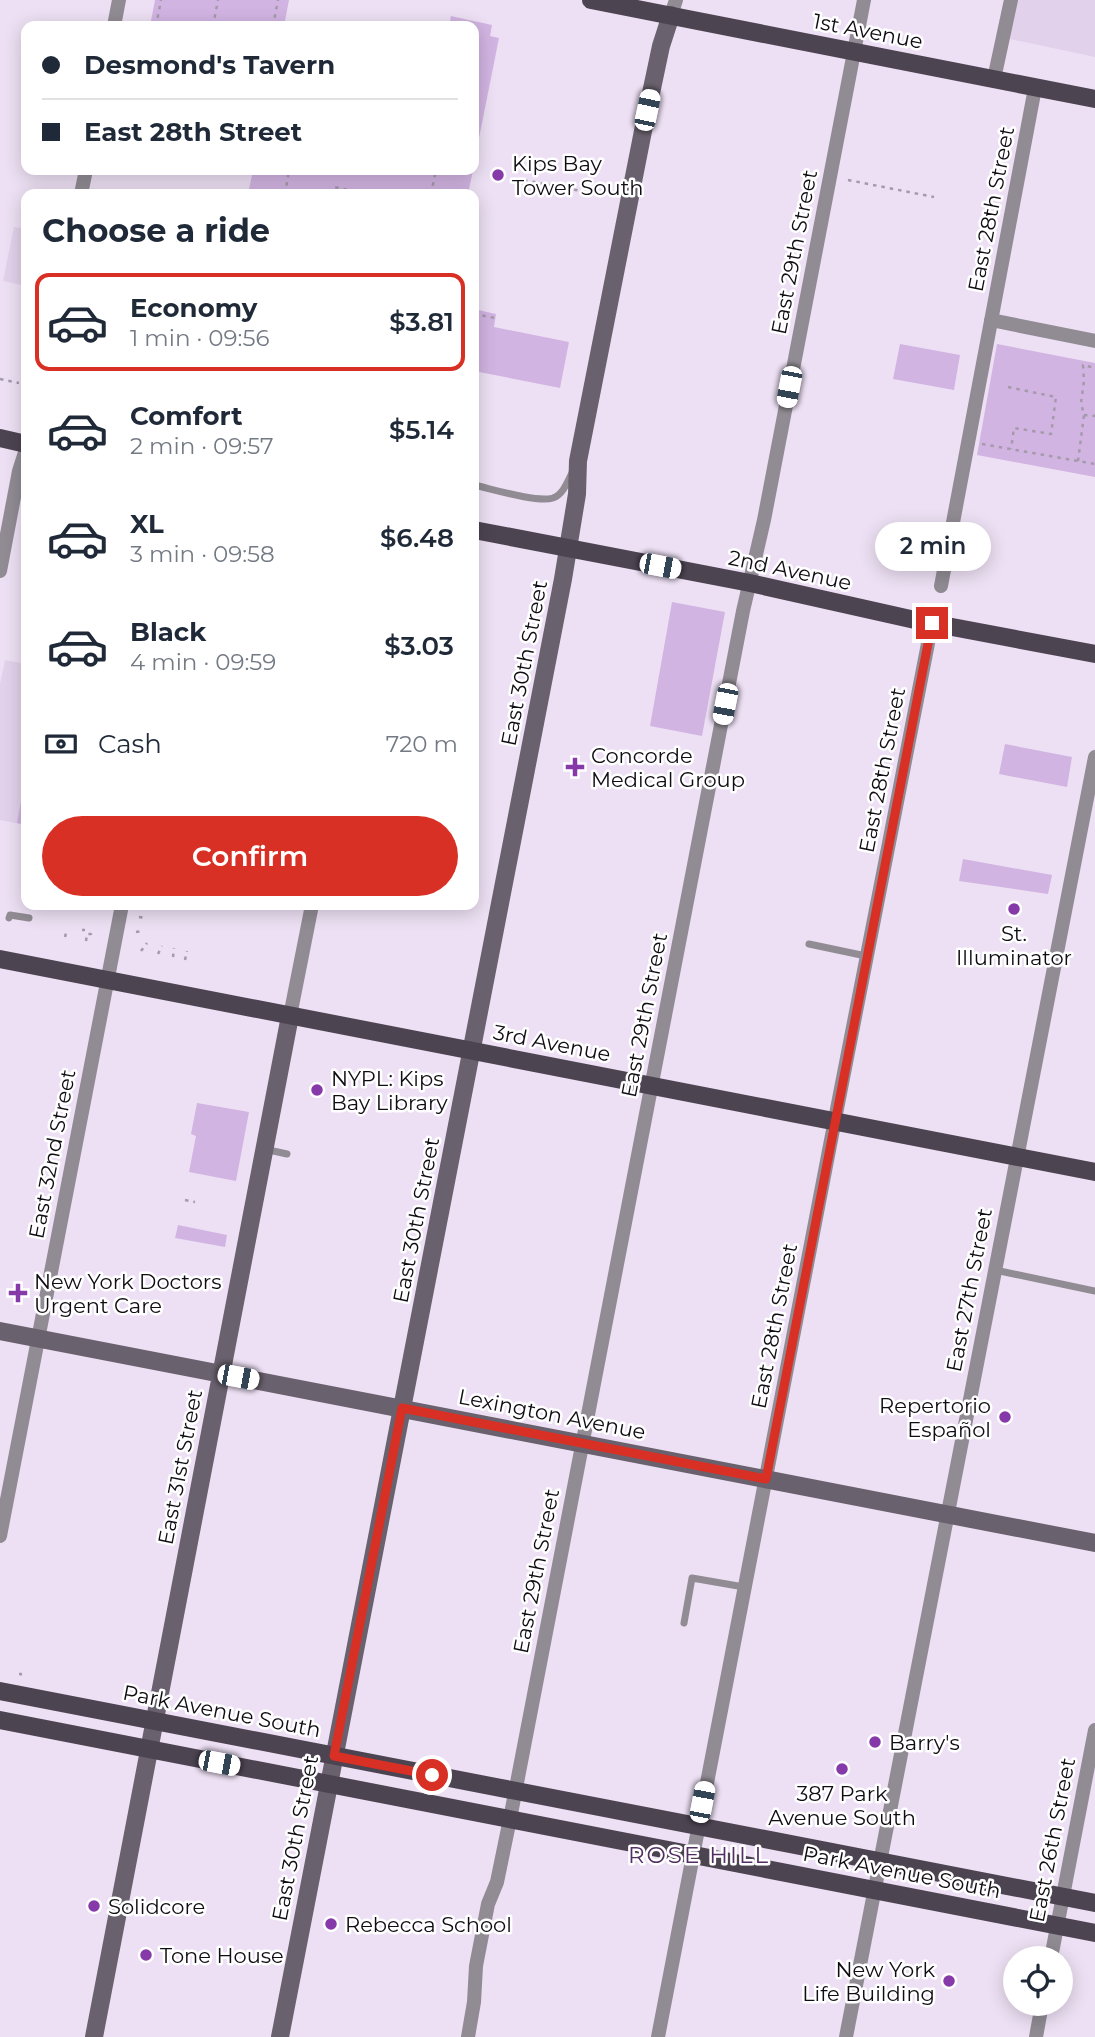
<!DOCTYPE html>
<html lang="en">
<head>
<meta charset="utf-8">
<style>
  :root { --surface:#fff; --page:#f2f2f3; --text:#1f2937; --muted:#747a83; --line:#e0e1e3; --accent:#d93025 }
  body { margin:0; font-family:Montserrat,sans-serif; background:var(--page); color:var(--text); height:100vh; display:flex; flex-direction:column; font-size:26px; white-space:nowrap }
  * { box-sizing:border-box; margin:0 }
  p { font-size:23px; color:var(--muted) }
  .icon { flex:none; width:38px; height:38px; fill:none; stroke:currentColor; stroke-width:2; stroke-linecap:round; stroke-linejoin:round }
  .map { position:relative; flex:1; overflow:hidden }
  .details { position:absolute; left:21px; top:189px; width:458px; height:721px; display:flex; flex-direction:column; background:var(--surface); border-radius:14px; box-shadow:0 4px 18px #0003 }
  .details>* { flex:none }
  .banner { position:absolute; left:21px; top:21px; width:458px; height:154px; border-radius:14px; box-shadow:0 4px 18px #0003; display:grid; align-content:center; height:154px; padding:0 21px; background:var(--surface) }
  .controls { position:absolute; left:1003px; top:1946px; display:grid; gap:14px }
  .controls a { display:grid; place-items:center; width:70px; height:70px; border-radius:50%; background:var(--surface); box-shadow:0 4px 18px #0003; font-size:35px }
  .end { position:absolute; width:32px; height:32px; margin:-16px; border:9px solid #d93025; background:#fff; box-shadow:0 0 0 4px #fff }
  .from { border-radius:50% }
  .bubble { position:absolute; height:49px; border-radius:24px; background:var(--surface); box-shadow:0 4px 18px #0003; font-size:23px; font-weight:600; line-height:49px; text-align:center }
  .car { position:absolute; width:21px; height:42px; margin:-21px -10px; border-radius:9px; box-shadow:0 0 5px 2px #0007; background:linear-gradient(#fff 24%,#345 0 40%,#fff 0 76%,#345 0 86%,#fff 0) }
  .banner b { display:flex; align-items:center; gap:24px; height:66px; font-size:26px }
  .banner b+b { border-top:2px solid var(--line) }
  .banner i { width:18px; height:18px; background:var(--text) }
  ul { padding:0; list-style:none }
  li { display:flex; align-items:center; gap:21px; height:98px; margin:0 14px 10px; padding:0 7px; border:4px solid transparent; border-radius:14px }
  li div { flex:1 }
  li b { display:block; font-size:26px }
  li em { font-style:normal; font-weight:600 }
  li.on { border-color:var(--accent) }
  li>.icon { width:63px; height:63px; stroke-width:1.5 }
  h2 { padding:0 21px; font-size:32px; line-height:84px }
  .pay { display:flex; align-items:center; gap:18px; height:77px; padding:0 21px; font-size:26px }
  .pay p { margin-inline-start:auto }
  .primary-button { display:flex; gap:14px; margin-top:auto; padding:14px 21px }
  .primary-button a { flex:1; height:80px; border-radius:42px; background:var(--accent); color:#fff; font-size:28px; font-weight:600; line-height:80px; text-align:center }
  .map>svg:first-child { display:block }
</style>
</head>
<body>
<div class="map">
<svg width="1095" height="2037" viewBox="0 0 1095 2037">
  <rect width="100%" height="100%" fill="#ede0f4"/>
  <!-- built -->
  <path fill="#e2d1eb" d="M1004,0H1095V57L996,36Z
    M14,227L26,229V286L3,281Z
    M5,660L26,664V825L0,820V684Z"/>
  <!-- green -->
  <path fill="#d2b4e2" d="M155,0H289L284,26H150Z
    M451,16L492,25L490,36L499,38L474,163V26H449Z
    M253,170H473L468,194H248Z
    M474,309L496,314L494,327L569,342L560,388L474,371Z
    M900,344L960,355L954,390L893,379Z
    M997,344L1095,363V477L977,455Z
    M672,602L725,612L702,736L650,726Z
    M1005,744L1072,757L1067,787L999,774Z
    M26,774V825L17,823Z
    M963,859L1052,875L1048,894L959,881Z
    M197,1103L249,1112L236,1181L189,1172L196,1136L191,1134Z
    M178,1225L227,1235L225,1247L175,1238Z"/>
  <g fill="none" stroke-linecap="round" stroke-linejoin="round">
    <!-- path -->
    <path stroke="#a49aaa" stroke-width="2.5" stroke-dasharray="3.5 5" stroke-linecap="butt" d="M156,26L161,0
      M213,26L218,0
      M273,26L278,0
      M469,170H473
      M524,180L607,196
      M848,180L934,197
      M285,194L289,170
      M332,194L334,187L368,194
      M431,194L436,170
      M474,314L495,318
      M0,379L19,383
      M1008,387L1056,397L1051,434L1014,428L1011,449
      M1084,415L1095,416
      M982,444L1095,464
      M1078,461L1084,415L1081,403L1084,381L1083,365L1095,368
      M139,917L145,918
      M82,930H85
      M136,932L142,931
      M65,937L67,929
      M86,941L87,934H91L92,930
      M141,951L147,943
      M158,954L162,946
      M173,957L174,948
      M185,960L187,951
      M185,1200L195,1202
      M19,1674H21L20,1676"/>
    <!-- lane -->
    <path stroke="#918c94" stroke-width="7" d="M474,485C492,489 537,503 553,498C564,494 568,480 573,471
      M9,918L10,915L29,918
      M809,944L866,956
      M264,1149L287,1154
      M995,1270L1095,1291
      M684,1623L692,1578L744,1587"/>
    <!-- street -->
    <path stroke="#918c94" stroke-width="14" d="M671,15L676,0
      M114,26L119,0
      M994,79L1011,0
      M81,194L86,170
      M991,320L1095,341
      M0,571L19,471L26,449
      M941,586L1035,88
      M290,1016L312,905
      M0,1536L122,905
      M1051,1958L1095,1730
      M468,2037L474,2002L476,1966L488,1904L497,1882L510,1819L743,611L764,520L864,0
      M658,2037C749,1566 839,1094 932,623
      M846,2037L1095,757
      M1036,2037L1042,2004"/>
    <!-- secondary -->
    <path stroke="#69616d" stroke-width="18" d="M0,1331L1095,1543
      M94,2037L290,1016
      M280,2037L563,579L577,494L578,461L643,131L661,46L671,15"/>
    <!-- primary -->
    <path stroke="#4d4452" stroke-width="18" d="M591,0L1095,99
      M0,438L26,444
      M474,530L750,583L915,620L1095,654
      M0,959L1095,1172
      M0,1691L1095,1903
      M0,1720L1095,1933"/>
  </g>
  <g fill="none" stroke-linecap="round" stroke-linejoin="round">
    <!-- route -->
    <path stroke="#d93025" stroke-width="9" d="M432,1775L334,1756L402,1408L766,1479L932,623"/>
  </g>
  <!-- markers -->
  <g fill="#8639a9" stroke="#fff" stroke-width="2.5">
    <circle cx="498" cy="175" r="7"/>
    <path d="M571.5 756.5h7v7h7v7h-7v7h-7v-7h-7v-7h7z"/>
    <circle cx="1014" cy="909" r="7"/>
    <circle cx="317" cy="1090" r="7"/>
    <path d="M14.5 1282.5h7v7h7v7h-7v7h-7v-7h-7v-7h7z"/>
    <circle cx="1005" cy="1417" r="7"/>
    <circle cx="875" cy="1742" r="7"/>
    <circle cx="842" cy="1769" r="7"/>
    <circle cx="94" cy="1906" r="7"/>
    <circle cx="331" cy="1924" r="7"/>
    <circle cx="146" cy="1955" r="7"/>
    <circle cx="949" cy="1981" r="7"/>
  </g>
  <g text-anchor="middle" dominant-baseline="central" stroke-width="5" stroke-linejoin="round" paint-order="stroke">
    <!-- street labels -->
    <g font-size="21" fill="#100c13" stroke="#fff">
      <text transform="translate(868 31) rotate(11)">1st Avenue</text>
      <text transform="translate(991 209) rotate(-79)">East 28th Street</text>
      <text transform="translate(794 252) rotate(-79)">East 29th Street</text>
      <text transform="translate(790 570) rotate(12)">2nd Avenue</text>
      <text transform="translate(524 663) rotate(-79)">East 30th Street</text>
      <text transform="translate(882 770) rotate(-79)">East 28th Street</text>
      <text transform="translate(644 1015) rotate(-79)">East 29th Street</text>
      <text transform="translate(552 1043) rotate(11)">3rd Avenue</text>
      <text transform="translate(52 1154) rotate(-79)">East 32nd Street</text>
      <text transform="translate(416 1220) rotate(-79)">East 30th Street</text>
      <text transform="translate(969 1290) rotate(-79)">East 27th Street</text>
      <text transform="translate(774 1326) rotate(-79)">East 28th Street</text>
      <text transform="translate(552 1414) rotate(11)">Lexington Avenue</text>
      <text transform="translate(180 1467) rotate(-79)">East 31st Street</text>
      <text transform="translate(536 1571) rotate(-79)">East 29th Street</text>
      <text transform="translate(222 1711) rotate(11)">Park Avenue South</text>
      <text transform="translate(295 1838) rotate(-79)">East 30th Street</text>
      <text transform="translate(1052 1840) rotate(-79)">East 26th Street</text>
      <text transform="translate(902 1872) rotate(11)">Park Avenue South</text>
    </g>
    <!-- poi labels -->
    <g font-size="21" fill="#100c13" stroke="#fff" text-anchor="start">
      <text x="512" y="163">Kips Bay<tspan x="512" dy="24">Tower South</tspan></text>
      <text x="591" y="755">Concorde<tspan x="591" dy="24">Medical Group</tspan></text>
      <text x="1014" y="933" text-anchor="middle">St.<tspan x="1014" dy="24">Illuminator</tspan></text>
      <text x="331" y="1078">NYPL: Kips<tspan x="331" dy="24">Bay Library</tspan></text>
      <text x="34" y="1281">New York Doctors<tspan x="34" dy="24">Urgent Care</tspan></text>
      <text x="991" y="1405" text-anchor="end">Repertorio<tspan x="991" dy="24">Español</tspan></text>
      <text x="889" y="1742">Barry's</text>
      <text x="842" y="1793" text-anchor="middle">387 Park<tspan x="842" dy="24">Avenue South</tspan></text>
      <text x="108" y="1906">Solidcore</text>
      <text x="345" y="1924">Rebecca School</text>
      <text x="160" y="1955">Tone House</text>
      <text x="935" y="1969" text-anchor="end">New York<tspan x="935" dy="24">Life Building</tspan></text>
    </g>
    <!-- neighbourhood labels -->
    <g font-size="23" letter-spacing="2" fill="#532e65" stroke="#fff">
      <text x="699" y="1855">ROSE HILL</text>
    </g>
  </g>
</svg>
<div class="controls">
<a><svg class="icon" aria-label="locate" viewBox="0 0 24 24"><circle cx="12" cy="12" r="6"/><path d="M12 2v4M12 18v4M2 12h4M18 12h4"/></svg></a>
</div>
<i class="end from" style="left:432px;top:1775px"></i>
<i class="end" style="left:932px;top:623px"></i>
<div class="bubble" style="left:875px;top:522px;width:116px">2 min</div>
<i class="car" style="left:647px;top:110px;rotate:12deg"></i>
<i class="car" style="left:789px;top:387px;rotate:191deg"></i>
<i class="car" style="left:660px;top:566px;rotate:101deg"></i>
<i class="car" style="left:725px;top:704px;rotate:191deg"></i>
<i class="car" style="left:238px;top:1377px;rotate:101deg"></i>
<i class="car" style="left:219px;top:1763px;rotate:101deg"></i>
<i class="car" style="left:702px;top:1802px;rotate:11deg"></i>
<div class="banner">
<b><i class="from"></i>Desmond's Tavern</b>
<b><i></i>East 28th Street</b>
</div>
<section class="details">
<h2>Choose a ride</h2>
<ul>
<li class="on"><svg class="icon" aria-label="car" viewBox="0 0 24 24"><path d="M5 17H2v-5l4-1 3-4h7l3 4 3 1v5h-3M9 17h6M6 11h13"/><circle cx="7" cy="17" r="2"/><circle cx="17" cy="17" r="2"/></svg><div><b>Economy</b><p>1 min · 09:56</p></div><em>$3.81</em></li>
<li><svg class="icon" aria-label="car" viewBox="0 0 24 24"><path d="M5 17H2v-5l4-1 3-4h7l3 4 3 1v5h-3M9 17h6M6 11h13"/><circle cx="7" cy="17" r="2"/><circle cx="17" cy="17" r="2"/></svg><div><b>Comfort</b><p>2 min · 09:57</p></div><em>$5.14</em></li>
<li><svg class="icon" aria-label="car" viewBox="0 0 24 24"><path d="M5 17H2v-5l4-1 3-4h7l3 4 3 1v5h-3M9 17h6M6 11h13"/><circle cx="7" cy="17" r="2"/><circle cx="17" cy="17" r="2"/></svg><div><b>XL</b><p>3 min · 09:58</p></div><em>$6.48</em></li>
<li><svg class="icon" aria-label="car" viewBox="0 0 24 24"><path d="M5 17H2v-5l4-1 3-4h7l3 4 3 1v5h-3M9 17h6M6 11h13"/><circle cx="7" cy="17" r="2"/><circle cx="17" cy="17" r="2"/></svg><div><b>Black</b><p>4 min · 09:59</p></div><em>$3.03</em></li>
</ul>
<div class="pay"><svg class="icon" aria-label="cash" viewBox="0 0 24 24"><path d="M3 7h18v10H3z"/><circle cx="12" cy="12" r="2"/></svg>Cash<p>720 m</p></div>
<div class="primary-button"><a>Confirm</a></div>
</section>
</div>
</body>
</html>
